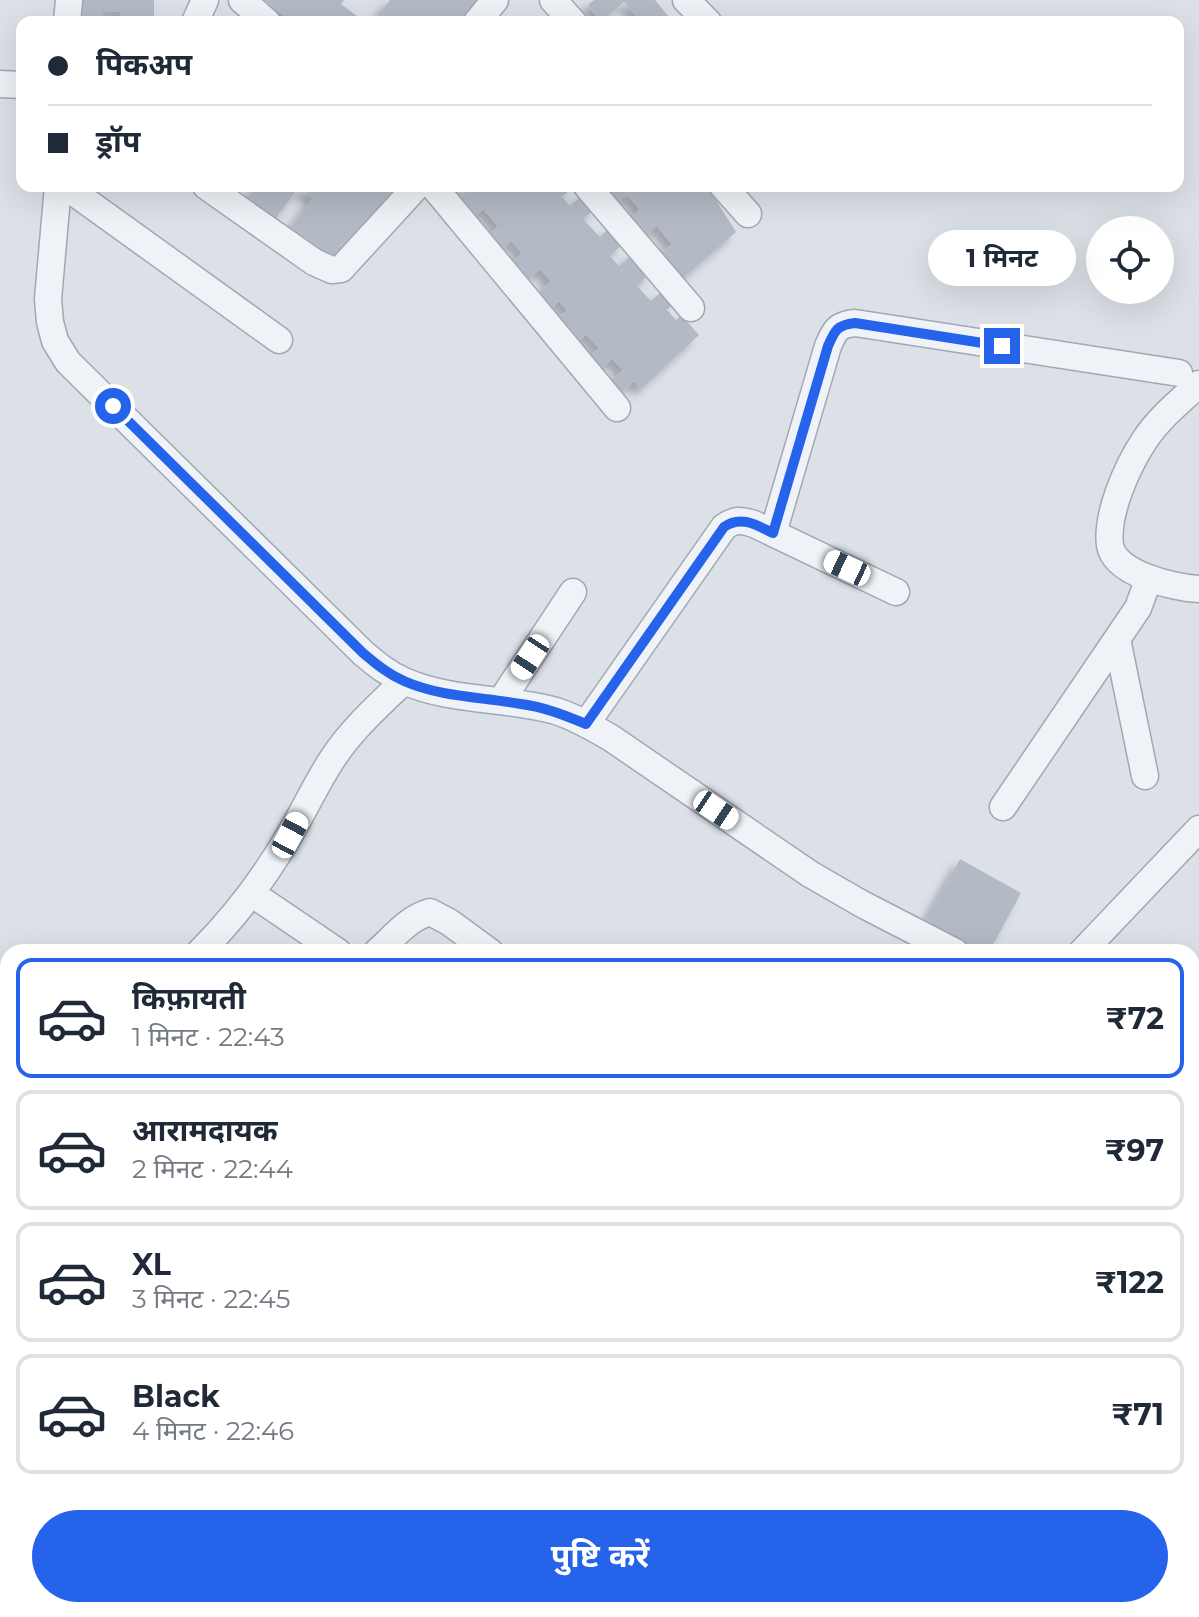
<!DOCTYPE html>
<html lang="hi">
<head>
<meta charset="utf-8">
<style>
  :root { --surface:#fff; --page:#f2f2f3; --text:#1f2937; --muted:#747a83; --line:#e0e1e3; --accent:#2563eb }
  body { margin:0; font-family:Montserrat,"Noto Sans Devanagari",sans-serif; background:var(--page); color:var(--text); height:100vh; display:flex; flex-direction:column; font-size:30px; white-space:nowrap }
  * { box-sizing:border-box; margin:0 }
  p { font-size:26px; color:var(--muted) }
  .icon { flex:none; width:44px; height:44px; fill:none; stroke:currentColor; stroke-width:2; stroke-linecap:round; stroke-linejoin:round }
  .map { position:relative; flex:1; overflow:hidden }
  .sheet { position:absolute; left:0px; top:944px; width:1200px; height:674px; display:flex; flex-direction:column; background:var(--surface); border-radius:24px 24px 0 0; box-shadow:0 8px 32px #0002 }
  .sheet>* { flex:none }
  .banner { position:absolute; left:16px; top:16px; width:1168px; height:176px; border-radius:16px; box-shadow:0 8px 32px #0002; display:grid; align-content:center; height:176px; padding:0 32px; background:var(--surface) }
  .buttons { position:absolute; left:1086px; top:216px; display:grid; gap:16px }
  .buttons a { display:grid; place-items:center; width:88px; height:88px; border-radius:50%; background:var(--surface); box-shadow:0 8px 32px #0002; font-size:40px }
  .end { position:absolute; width:36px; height:36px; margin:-18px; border:10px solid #2563eb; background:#fff; box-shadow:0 0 0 4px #fff }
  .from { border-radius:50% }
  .bubble { position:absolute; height:56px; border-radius:28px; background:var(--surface); box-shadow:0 8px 32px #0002; font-size:26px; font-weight:700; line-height:56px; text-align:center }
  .car { position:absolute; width:24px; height:48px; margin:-24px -12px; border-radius:10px; box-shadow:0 0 6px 2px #0007; background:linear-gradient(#fff 24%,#345 0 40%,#fff 0 76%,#345 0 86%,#fff 0) }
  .banner b { display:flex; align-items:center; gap:28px; height:76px; font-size:30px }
  .banner b+b { border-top:2px solid var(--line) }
  .banner i { width:20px; height:20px; background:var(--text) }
  ul { padding:14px 0 0; list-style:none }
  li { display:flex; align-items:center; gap:24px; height:120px; margin:0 16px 12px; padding:0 16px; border:4px solid var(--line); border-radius:16px }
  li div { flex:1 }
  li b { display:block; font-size:30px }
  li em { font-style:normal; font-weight:700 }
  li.on { border-color:var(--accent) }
  li>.icon { width:72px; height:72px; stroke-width:1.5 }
  .cta { display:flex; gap:16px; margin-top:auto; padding:16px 32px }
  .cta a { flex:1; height:92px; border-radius:48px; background:var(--accent); color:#fff; font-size:32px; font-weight:700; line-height:92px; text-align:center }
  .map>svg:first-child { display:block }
</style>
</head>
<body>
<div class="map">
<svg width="1199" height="1617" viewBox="0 0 1199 1617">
  <defs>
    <filter id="shadow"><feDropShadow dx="-7" dy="7" stdDeviation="4" flood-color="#0004"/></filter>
  </defs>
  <rect width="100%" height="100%" fill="#dce1e8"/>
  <!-- building -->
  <path fill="#b3bac5" filter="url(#shadow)" d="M79,0H154V22H120V12H103V22H78Z
    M264,0H344L341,4L361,19L359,22H293Z
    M390,0H478L461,22H373Z
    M594,0H655L673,22H633L638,18L624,2L601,22L588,5Z
    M252,186H397L336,268L287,232L313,198L299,187L273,222L245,202L255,188Z
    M459,186H574L562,197L570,206L583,194L596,208L583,219L600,237L610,227L624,243L610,256L619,266L635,252L652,271L637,286L651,301L662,291L673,304L667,310L676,320L681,315L699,335L641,389L634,381L622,392L611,380L623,370L612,359L597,374L585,360L599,348L586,334L575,344L555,321L567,310L559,301L547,312L533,298L551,281L540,269L525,283L509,266L522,253L511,241L499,253L485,238L498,226L483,209L468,223L452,206L465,193Z
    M594,186H707L736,232L681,280L654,259L672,244L657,226L639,240L624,223L640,210L627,194L611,207Z
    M960,859L1021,893L989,952H973L924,924Z
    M8,1416V1476L0,1466V1423Z
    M112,1610H583L573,1617H118Z
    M959,1610H1069L1061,1617H965Z"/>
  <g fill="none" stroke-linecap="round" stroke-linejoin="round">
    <!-- service casing -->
    <g stroke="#a1a8b2" stroke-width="17">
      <path id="service" d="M0,1425L8,1418
        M0,1465L8,1475
        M164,1617L165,1610
        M309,1617L318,1610
        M848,1617L856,1610"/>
    </g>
    <!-- minor casing -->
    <g stroke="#a1a8b2" stroke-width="29">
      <path id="minor" d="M242,0L267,22
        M553,0L573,22
        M686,0L708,22
        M67,22L69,0
        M195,22L205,0
        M477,22L495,0
        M0,84L22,85
        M58,186L48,299L50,322L55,341L68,362L363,653C376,664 388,674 404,681C451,702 506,697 556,711C575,717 594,728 611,738L810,874L862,904L955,952
        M65,186L279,340
        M206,186L314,262L332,270L341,269L417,186
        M433,186L617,408
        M587,186L691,308
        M723,186L748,214
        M1199,384C1180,401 1158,419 1144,441C1127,467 1106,514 1110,545C1114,574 1175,588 1199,589
        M773,533L828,346C835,330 837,325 855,323L1179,373
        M1117,639L1145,776
        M501,701L573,592
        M586,724L724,527C735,519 741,520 754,524L896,592
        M1003,807L1138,608L1149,578
        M251,893L338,952
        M200,952C235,917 265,877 290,834C305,809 317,782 333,758C352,729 379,705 404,681
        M377,952C393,938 408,918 430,912L449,922L490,952
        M1082,952L1199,829
        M0,1120L8,1114
        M1192,1135L1199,1143
        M1192,1534L1199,1528
        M1086,1617L1094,1610"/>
    </g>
    <!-- tertiary casing -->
    <g stroke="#a1a8b2" stroke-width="35">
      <path id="tertiary" d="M0,1575L8,1585
        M27,1610L33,1617"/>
    </g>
    <!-- service -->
    <use href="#service" stroke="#eff2f6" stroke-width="14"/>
    <!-- minor -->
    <use href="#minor" stroke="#eff2f6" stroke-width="26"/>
    <!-- tertiary -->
    <use href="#tertiary" stroke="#eff2f6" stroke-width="32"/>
  </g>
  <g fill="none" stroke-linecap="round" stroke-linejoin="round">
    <!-- route -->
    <path stroke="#2563eb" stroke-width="10" d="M113,406L363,653C376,664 388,674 404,681C440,697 482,697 521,704C544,707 564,715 586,724L724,527C741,515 756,525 773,533L828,346C835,330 837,325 855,323L1002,346"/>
  </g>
</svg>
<div class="buttons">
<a><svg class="icon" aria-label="locate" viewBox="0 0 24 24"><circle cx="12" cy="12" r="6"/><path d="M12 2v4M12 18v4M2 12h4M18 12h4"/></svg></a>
</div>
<i class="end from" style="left:113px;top:406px"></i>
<i class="end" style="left:1002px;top:346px"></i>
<div class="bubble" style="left:928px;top:230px;width:148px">1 मिनट</div>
<i class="car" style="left:847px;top:568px;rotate:295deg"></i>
<i class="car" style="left:530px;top:657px;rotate:213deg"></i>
<i class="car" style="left:716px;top:810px;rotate:124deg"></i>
<i class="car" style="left:290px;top:835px;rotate:28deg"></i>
<div class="banner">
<b><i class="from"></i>पिकअप</b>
<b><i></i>ड्रॉप</b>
</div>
<section class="sheet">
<ul>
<li class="on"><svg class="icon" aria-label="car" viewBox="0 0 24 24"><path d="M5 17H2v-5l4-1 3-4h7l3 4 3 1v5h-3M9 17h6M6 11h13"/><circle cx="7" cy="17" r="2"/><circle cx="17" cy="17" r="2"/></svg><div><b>किफ़ायती</b><p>1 मिनट · 22:43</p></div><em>₹72</em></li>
<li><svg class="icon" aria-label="car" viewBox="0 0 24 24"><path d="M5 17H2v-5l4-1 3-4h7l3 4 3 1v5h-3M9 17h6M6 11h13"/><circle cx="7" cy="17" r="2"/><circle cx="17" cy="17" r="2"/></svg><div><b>आरामदायक</b><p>2 मिनट · 22:44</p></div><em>₹97</em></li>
<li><svg class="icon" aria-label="car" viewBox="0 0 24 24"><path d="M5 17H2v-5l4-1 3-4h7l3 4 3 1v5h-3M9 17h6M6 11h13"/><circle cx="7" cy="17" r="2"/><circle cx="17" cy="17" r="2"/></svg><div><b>XL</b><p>3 मिनट · 22:45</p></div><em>₹122</em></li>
<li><svg class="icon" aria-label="car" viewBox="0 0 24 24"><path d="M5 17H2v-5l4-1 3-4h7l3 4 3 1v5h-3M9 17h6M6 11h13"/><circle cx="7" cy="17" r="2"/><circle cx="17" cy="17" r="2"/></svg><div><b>Black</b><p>4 मिनट · 22:46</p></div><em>₹71</em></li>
</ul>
<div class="cta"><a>पुष्टि करें</a></div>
</section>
</div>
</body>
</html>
